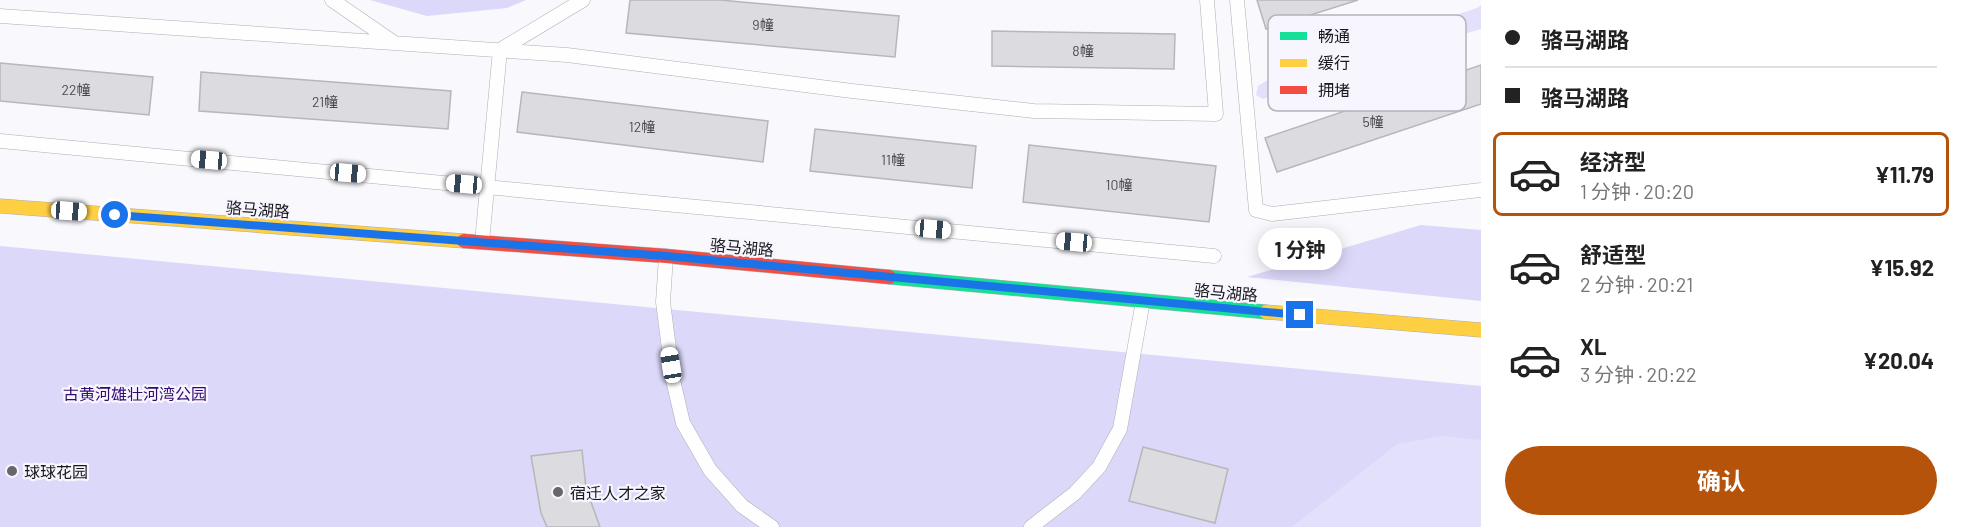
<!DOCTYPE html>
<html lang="zh">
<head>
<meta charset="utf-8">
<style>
  :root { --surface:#fff; --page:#f2f2f2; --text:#222; --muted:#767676; --line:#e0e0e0; --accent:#b45309 }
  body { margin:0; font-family:Barlow,"Noto Sans SC",sans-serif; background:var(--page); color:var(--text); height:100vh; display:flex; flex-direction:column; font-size:22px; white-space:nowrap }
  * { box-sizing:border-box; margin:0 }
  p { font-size:20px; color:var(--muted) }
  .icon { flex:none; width:33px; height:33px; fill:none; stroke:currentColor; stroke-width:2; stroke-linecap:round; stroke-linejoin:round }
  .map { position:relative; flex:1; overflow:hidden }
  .sheet { display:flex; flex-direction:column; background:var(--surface); width:480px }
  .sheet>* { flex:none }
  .top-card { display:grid; align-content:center; height:132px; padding:0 24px; background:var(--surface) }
  .end { position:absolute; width:27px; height:27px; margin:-14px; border:8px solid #1a73e8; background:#fff; box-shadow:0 0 0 3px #fff }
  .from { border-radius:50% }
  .bubble { position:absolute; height:42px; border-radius:21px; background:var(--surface); box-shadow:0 3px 15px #0003; font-size:20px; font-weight:700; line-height:42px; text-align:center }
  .car { position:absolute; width:18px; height:36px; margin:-18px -9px; border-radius:8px; box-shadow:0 0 4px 2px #0007; background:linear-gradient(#fff 24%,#345 0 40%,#fff 0 76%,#345 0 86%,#fff 0) }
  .top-card b { display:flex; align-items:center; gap:21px; height:57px; font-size:22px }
  .top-card b+b { border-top:2px solid var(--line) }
  .top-card i { width:15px; height:15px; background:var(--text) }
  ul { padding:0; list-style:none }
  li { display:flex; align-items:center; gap:18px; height:84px; margin:0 12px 9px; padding:0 12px; border:3px solid transparent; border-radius:9px }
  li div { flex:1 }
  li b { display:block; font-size:22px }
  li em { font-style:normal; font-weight:700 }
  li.selected { border-color:var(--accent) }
  li>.icon { width:54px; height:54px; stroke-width:1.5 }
  .primary-button { display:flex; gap:12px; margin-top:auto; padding:12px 24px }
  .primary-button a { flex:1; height:69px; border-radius:36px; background:var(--accent); color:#fff; font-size:24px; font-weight:700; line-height:69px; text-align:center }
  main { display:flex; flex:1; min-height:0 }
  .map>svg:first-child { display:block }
</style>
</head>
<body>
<main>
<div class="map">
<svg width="1481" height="527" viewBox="0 0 1481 527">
  <rect width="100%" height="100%" fill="#f8f8fd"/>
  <!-- green -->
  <path fill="#dbd8f9" d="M370,0H526L507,8L427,16Z
    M1421,225L1481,230V301L1247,277Z
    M0,246L1481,386V527H0Z"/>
  <!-- water -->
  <path fill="#e2e0fa" d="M1481,5V29L1397,54L1354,64L1318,79L1305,80L1284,92L1263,99L1256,95L1258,86C1274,75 1294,71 1312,62L1477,8Z
    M1442,436L1481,440V527H1292L1397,444Z"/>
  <!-- building -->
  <path fill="#dbdbe0" stroke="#b7b6bb" stroke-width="1.5" d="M630,0H720L899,16L895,57L626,33Z
    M1257,0H1358L1266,29Z
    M992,31L1175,34L1174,69L992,66Z
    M0,63L153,77L149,115L0,101Z
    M1481,65V104L1277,172L1265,138Z
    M201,72L451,91L448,129L199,111Z
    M522,92L768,121L763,162L517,132Z
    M815,129L976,146L972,188L810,171Z
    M1029,145L1216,166L1209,222L1023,202Z
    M1143,447L1228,469L1215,523L1129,501Z
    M582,450L586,488L600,527H547L541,513L531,456Z"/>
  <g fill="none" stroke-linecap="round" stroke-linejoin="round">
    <!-- lane casing -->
    <g stroke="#aeaeb3" stroke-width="15">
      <path id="lane" d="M332,0L393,42
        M1237,0L1256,210L1272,214L1481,190
        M0,16L567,55L852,91L1034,111L1216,114L1207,0
        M0,141L1214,256
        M482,242L500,50L583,0
        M666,256L663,302L673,380L683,423L710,470L742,506L772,527
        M1031,527L1075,493L1099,467L1120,429L1143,301"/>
    </g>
    <!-- fast casing -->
    <g stroke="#aeaeb3" stroke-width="15">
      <path id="fast" d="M889,277L1266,312"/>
    </g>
    <!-- slow casing -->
    <g stroke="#aeaeb3" stroke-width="15">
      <path id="slow" d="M0,206L464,241
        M1266,312L1481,330"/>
    </g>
    <!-- jam casing -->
    <g stroke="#aeaeb3" stroke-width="15">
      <path id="jam" d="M464,241L666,256L889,277"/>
    </g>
    <!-- lane -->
    <use href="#lane" stroke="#fefeff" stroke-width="14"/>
    <!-- fast -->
    <use href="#fast" stroke="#16e098" stroke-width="14"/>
    <!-- slow -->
    <use href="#slow" stroke="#ffcf43" stroke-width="14"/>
    <!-- jam -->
    <use href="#jam" stroke="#f24e42" stroke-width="14"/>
  </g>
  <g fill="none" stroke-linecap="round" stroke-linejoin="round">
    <!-- route -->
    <path stroke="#1a73e8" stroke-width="8" d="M115,215L666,256L1300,315"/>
  </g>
  <!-- markers -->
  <g fill="#67666b" stroke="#f7f6ff" stroke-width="2">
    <circle cx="12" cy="471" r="6"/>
    <circle cx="558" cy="492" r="6"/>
  </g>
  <g text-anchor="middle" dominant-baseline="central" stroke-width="4.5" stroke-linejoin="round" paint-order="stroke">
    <!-- number labels -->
    <g font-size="14" fill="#4a494e">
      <text x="763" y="24">9幢</text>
      <text x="1083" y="50">8幢</text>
      <text x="76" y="89">22幢</text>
      <text x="325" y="101">21幢</text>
      <text x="1373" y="121">5幢</text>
      <text x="642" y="126">12幢</text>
      <text x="893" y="159">11幢</text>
      <text x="1119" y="184">10幢</text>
    </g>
    <!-- street labels -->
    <g font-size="16" fill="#19181d" stroke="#f7f6ff">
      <text transform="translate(258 209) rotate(4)">骆马湖路</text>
      <text transform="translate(742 247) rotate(5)">骆马湖路</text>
      <text transform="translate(1226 292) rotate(5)">骆马湖路</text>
    </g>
    <!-- park labels -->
    <g font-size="16" fill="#310a72" stroke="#f7f6ff">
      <text x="135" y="393">古黄河雄壮河湾公园</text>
    </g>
    <!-- poi labels -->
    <g font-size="16" fill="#19181d" stroke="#f7f6ff" text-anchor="start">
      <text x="24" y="471">球球花园</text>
      <text x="570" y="492">宿迁人才之家</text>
    </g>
  </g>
  <!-- legend -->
  <rect x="1268" y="15" width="198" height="96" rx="9" fill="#f7f6ff" stroke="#b4b3bb" stroke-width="1.5"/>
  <rect x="1280" y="32" width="27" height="8" fill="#16e098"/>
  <rect x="1280" y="59" width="27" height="8" fill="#ffcf43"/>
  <rect x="1280" y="86" width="27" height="8" fill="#f24e42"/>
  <g font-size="16" fill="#19181d">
    <text x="1318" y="42">畅通</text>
    <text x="1318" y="69">缓行</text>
    <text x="1318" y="96">拥堵</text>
  </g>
</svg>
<i class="end from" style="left:115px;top:215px"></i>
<i class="end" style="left:1300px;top:315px"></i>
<div class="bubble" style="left:1258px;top:228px;width:84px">1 分钟</div>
<i class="car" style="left:209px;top:160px;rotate:275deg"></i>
<i class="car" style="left:348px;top:173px;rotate:95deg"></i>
<i class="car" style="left:464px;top:184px;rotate:275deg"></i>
<i class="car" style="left:69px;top:211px;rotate:94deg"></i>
<i class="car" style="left:933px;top:229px;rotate:95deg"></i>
<i class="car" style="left:1074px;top:242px;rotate:275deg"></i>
<i class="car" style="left:671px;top:365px;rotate:351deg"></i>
</div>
<section class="sheet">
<div class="top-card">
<b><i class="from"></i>骆马湖路</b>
<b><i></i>骆马湖路</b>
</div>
<ul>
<li class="selected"><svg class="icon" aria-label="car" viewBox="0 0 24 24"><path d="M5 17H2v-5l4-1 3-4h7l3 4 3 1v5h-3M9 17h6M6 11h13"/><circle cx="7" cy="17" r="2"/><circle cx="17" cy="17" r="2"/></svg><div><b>经济型</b><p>1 分钟 · 20:20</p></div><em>¥11.79</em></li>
<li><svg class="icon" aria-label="car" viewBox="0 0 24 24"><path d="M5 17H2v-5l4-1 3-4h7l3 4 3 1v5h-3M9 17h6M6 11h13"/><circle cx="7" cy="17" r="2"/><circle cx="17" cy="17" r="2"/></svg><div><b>舒适型</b><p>2 分钟 · 20:21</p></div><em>¥15.92</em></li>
<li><svg class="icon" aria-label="car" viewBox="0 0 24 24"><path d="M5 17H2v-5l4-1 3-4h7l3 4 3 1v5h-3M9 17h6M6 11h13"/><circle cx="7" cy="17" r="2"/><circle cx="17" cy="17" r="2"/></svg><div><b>XL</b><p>3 分钟 · 20:22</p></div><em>¥20.04</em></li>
</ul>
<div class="primary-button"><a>确认</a></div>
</section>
</main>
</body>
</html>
